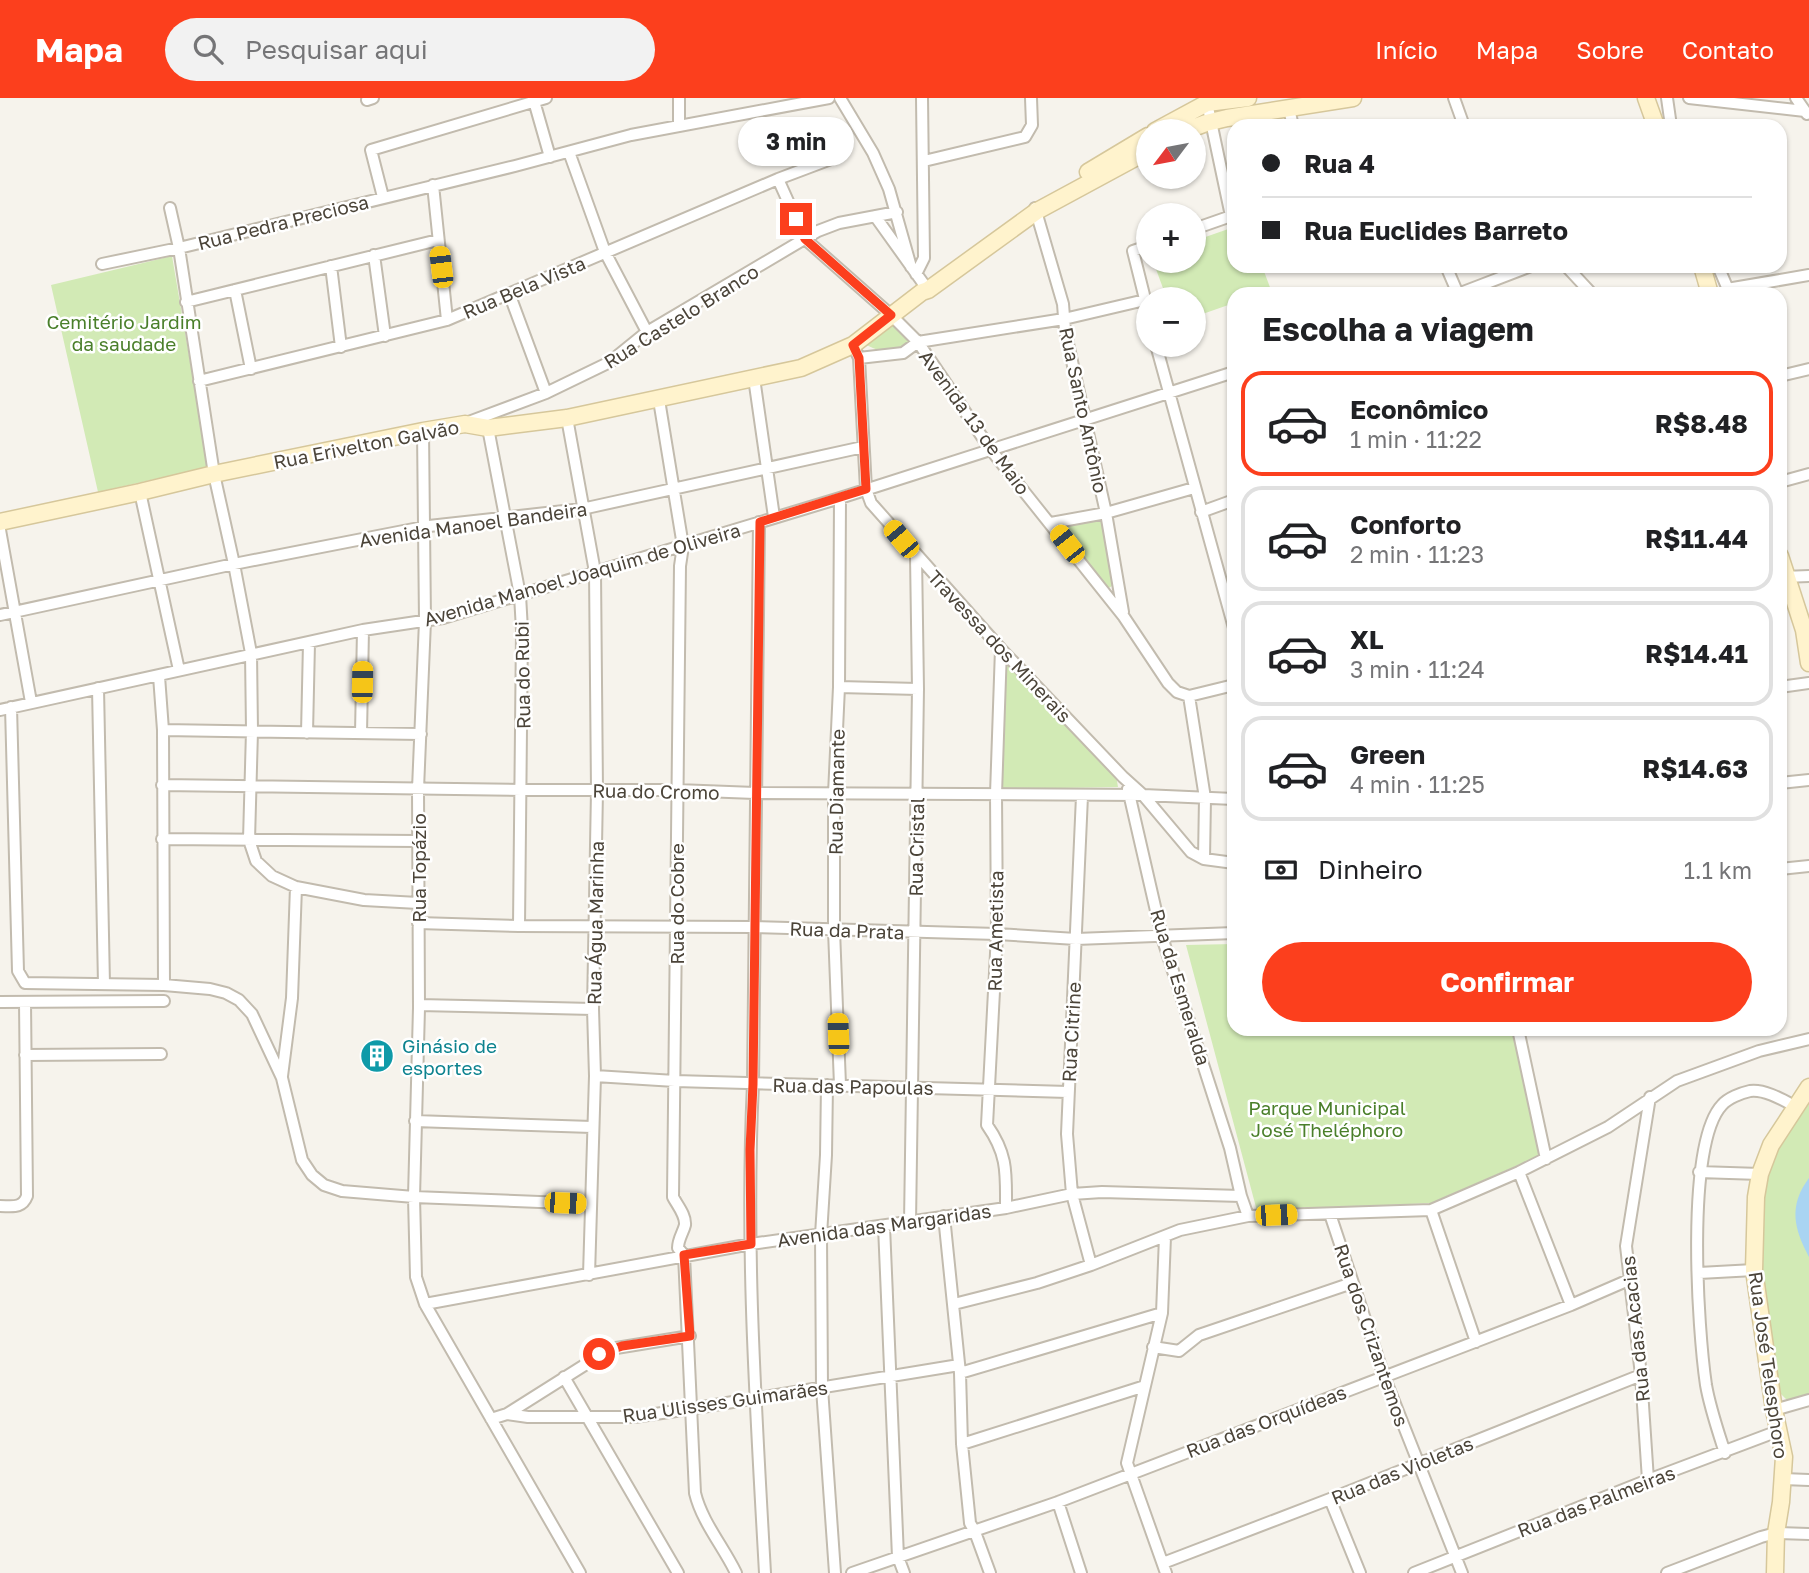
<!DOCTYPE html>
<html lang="pt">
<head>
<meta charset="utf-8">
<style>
  :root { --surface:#fff; --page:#f2f2f2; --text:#202124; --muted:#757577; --line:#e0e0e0; --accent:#fc3f1d }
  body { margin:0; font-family:"Golos Text",sans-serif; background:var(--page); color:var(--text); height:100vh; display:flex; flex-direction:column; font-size:26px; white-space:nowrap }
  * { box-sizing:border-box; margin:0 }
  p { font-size:23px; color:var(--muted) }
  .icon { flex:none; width:38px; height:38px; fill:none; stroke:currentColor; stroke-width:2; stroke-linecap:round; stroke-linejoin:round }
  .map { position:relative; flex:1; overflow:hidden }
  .sheet { position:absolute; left:1227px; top:189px; width:560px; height:749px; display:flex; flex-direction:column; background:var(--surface); border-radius:21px; box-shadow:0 2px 5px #0004 }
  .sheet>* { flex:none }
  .top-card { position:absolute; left:1227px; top:21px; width:560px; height:154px; border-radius:21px; box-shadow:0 2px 5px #0004; display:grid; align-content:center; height:154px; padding:0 35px; background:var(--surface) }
  .needle { width:46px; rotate:238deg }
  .controls { position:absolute; left:1136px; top:21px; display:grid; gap:14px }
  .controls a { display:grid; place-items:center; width:70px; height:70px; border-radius:50%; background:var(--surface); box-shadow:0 2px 5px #0004; font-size:35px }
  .end { position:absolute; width:32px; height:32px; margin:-16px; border:9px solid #fc3f1d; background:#fff; box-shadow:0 0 0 4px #fff }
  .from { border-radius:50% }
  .bubble { position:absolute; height:49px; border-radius:24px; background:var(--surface); box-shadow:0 2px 5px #0004; font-size:23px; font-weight:700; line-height:49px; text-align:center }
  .car { position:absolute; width:21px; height:42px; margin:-21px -10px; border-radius:9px; box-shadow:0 0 5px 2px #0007; background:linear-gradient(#f5c518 24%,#345 0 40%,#f5c518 0 76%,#345 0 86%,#f5c518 0) }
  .top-card b { display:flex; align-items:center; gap:24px; height:66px; font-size:26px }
  .top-card b+b { border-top:2px solid var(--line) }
  .top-card i { width:18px; height:18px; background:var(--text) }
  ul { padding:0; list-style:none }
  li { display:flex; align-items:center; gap:21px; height:105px; margin:0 14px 10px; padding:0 21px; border:4px solid var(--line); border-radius:21px }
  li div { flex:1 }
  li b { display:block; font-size:26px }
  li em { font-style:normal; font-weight:700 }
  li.active { border-color:var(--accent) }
  li>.icon { width:63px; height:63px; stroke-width:1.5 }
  h2 { padding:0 35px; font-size:32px; line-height:84px }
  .pay { display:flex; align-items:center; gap:18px; height:77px; padding:0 35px; font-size:26px }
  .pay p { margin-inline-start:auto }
  .primary-button { display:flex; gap:14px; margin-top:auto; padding:14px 35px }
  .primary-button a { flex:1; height:80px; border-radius:42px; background:var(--accent); color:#fff; font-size:28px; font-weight:700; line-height:80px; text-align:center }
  header { display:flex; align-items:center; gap:42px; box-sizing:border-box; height:98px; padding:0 35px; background:var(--accent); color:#fff }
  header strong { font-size:33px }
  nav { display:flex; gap:38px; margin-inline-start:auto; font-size:24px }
  .search { width:490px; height:63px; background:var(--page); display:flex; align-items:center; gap:18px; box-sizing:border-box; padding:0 24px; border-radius:38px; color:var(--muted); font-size:26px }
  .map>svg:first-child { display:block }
</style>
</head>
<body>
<header>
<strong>Mapa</strong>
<div class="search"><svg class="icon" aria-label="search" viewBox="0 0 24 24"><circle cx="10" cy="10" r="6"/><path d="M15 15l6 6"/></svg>Pesquisar aqui</div>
<nav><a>Início</a><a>Mapa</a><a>Sobre</a><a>Contato</a></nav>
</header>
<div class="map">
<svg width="1809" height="1475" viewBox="0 0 1809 1475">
  <rect width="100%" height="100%" fill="#f6f3ec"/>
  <!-- green -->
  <path fill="#d2eab5" d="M1234,129V168H1262L1271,192L1260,196H1234V205L1194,219V201H1167L1153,163H1194V143Z
    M172,158L208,369L98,394L51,187Z
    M893,224L912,246C894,257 880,255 863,245Z
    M1103,420L1112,488L1107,491L1058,429Z
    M1007,564L1116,677L1118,689L1001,691Z
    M1234,846V931H1513L1539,1058L1431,1105L1257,1113L1186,847Z
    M1809,994V1297L1788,1303L1776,1291L1757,1137L1772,1050Z"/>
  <!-- water -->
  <path fill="#a9d4f2" d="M1809,1080V1159C1794,1131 1788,1108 1809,1080Z"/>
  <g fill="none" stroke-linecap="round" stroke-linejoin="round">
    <!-- street casing -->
    <g stroke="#c2bbae" stroke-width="14">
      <path id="street" d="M679,0V28
        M840,0L873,55L889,91L911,169
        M1206,0L1231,118
        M1454,0L1464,28
        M1667,0L1671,28
        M1689,0L1805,13
        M1796,0L1807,16
        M367,2L373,0
        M534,3L550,59
        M1289,11L1293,28
        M569,54L605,154L647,234
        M924,63L1025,39L1032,27L1031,0
        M778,81L805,141L891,217L918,244L991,352L1124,519L1168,585L1177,594L1189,598
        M433,87L447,222
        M383,99L371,52L546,0
        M170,110L179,150L214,376L234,466L251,555L252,633L249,742L256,763L272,778L296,789L364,802L418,805
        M1035,110L1063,206L1065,232L1106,415L1123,514
        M875,118L928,192
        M1194,131L1234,117
        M1148,148L1133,153L1148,213
        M374,157L385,238
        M102,166L179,150L515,68L631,37L829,0
        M331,168L341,249
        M1446,168L1458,196
        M1566,168L1592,196
        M1718,168L1730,196
        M916,176L924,160L922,0
        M1727,191L1809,177
        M235,192L251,271
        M509,195L546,295
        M1458,196L1531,168
        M186,204L438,142
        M853,247L859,260L866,391L871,405L1001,551L1123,679L1143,697L1191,754L1204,761L1234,765
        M1156,247L1234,530
        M859,260L903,255L918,244L1064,221L1145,202
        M1780,278L1809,271
        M754,280L774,419
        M199,283L447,222L778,81L839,58
        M659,302L683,448L680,468L673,1099C677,1107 686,1117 685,1127C683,1135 678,1141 678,1150L684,1157L695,1395C702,1424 723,1448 736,1475
        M567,320L595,474L597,693L593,911L595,978L589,1177
        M466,325L546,295L610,264L647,234L818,133L839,125L897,114
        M488,330L520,497L522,532L519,828
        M423,333L425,523L418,691L419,910L414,1099L416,1179L425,1206L580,1475
        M1780,384L1809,376
        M140,394L179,572
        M1201,414L1234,402
        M759,424L753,986C745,1149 756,1312 765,1475
        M1051,425L1106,415L1194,390
        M0,432L31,604
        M1783,479L1809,478
        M0,517L234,466L429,428L582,411L863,349
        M1001,551L996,696L997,836L987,1027C1008,1057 1006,1075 1006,1110
        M159,578L163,632L164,887
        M839,589L918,591
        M1780,589L1809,585
        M98,590L104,886
        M1189,598L1205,700L1204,761
        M1189,598L1234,587
        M11,609L18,873L25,885L164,887L210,891L226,895L239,902L252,916L282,980L302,1062L312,1077L324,1087L342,1093L414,1099L590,1106
        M0,612L363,532L443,520L840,400L1234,274
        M163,632L421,636
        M307,635L309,545
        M361,635L363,532
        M1780,685L1809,682
        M162,687L522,692H677L755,695L1143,697L1234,701
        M1128,691L1162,839L1230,1050L1241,1098
        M1082,698L1067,1036L1072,1096L1091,1167
        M162,741L417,743
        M1780,771L1809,768
        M418,825L519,828L754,829L997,836L1076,841L1234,835
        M0,904L164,903
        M419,907L593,911
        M1518,931L1546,1061
        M25,957L161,956
        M282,978L292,900L296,789
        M595,978L675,983L1068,994
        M827,987L826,1057L821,1137L822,1290L835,1475
        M840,987L834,832V696L839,589L840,400
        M415,1023L592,1029
        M1519,1074L1571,1207
        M1699,1074L1760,1076
        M0,1108C12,1108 22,1111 27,1098L25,904
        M1431,1112L1476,1244
        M1330,1116L1384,1278L1462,1475
        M944,1118L960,1275L962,1346L970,1425L975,1434L990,1475
        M910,1124L918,591L916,458
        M884,1128L898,1459L904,1475
        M1165,1139L1162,1215L1127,1365L1166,1475
        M1699,1175L1754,1172
        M425,1206L751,1146L1006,1110L1072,1096L1102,1094L1241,1098L1248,1118
        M954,1206L1037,1185L1091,1167L1180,1132L1248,1118L1431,1112L1519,1074L1608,1029L1677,983L1759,953L1809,941
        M1153,1249L1179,1253L1199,1237L1352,1185
        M960,1275L1162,1215
        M564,1279L678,1475
        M1774,1312L1809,1302
        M507,1316L610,1251L690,1238
        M491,1321L507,1316L528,1319H634L690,1311L959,1267
        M962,1346L1145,1288
        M1725,1355C1718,1333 1710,1310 1706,1287C1698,1233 1685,1046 1722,1007C1728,1000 1741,995 1750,993C1765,991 1783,1002 1796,1009
        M1783,1381L1809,1382
        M1648,1382L1641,1277L1626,1148L1650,999
        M1330,1401L1360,1475
        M1058,1404L1081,1475
        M1163,1465L1330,1401L1641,1277
        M852,1475L1058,1404L1571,1207L1631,1181
        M1414,1475L1648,1382L1778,1333
        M1667,1475L1761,1439L1776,1435L1809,1436"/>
    </g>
    <!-- secondary casing -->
    <g stroke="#d6c79b" stroke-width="19">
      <path id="secondary" d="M1646,0L1656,28
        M1155,33L1207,5L1248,0
        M1185,33L1206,25L1227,20L1353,0
        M1088,74L1148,38
        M1702,168L1710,196
        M0,424L140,394L214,376L423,333L465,326L488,330L567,320L801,270L853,247L922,194L928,192L1037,113L1148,53
        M1780,458L1804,532L1809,565
        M1775,1475L1776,1435L1781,1404L1784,1359L1774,1312L1754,1172L1756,1099L1760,1076L1771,1047L1809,989"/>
    </g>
    <!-- street -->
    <use href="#street" stroke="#fff" stroke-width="10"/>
    <!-- secondary -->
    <use href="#secondary" stroke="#fff3cd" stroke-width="16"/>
  </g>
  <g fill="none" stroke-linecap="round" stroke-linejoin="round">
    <!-- route -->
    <path stroke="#fc3f1d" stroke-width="9" d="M599,1256L622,1248L690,1238L684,1157L751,1146L750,1052L753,986L760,424L866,391L859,260L853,247L891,217L805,141L796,121"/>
  </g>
  <!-- icons -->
  <defs>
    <g id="building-disc" transform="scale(1.75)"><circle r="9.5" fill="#0f9aa8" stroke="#fff"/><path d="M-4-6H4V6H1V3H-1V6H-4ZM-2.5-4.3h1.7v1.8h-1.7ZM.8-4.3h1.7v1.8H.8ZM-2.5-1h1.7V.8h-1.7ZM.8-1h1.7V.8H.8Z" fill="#fff"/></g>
  </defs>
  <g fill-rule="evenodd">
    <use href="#building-disc" x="377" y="958"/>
  </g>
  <g text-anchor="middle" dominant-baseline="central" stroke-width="5" stroke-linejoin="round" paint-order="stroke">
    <!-- street labels -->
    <g font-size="19" fill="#4b4439" stroke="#fff">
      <text transform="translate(283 124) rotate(-14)">Rua Pedra Preciosa</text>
      <text transform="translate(524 189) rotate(-23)">Rua Bela Vista</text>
      <text transform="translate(681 218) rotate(-32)">Rua Castelo Branco</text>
      <text transform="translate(1084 312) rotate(78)">Rua Santo Antônio</text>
      <text transform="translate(975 324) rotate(54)">Avenida 13 de Maio</text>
      <text transform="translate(366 346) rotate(-11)">Rua Erivelton Galvão</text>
      <text transform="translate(473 426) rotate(-8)">Avenida Manoel Bandeira</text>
      <text transform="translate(582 476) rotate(-16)">Avenida Manoel Joaquim de Oliveira</text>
      <text transform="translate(1000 548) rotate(47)">Travessa dos Minerais</text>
      <text transform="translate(522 577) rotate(-91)">Rua do Rubi</text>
      <text transform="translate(656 693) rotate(1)">Rua do Cromo</text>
      <text transform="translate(836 694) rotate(-89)">Rua Diamante</text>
      <text transform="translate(916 749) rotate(-89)">Rua Cristal</text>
      <text transform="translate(418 770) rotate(-90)">Rua Topázio</text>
      <text transform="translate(676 806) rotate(-90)">Rua do Cobre</text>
      <text transform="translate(595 825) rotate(-89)">Rua Água Marinha</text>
      <text transform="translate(847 832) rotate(2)">Rua da Prata</text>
      <text transform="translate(995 833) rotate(-89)">Rua Ametista</text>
      <text transform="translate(1181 889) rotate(73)">Rua da Esmeralda</text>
      <text transform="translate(1071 934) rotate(-87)">Rua Citrine</text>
      <text transform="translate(853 988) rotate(1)">Rua das Papoulas</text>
      <text transform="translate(884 1127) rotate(-8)">Avenida das Margaridas</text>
      <text transform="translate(1635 1231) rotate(-96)">Rua das Acacias</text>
      <text transform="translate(1372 1237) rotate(71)">Rua dos Crizantemos</text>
      <text transform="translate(1769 1267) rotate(82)">Rua José Telesphoro</text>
      <text transform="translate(725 1303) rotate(-8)">Rua Ulisses Guimarães</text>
      <text transform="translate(1266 1323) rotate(-21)">Rua das Orquídeas</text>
      <text transform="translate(1402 1372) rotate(-22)">Rua das Violetas</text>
      <text transform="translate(1596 1403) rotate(-21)">Rua das Palmeiras</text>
    </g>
    <!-- park labels -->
    <g font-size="19" fill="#4a7f2a" stroke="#fff">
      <text x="124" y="223">Cemitério Jardim<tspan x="124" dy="22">da saudade</tspan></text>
      <text x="1327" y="1009">Parque Municipal<tspan x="1327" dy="22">José Theléphoro</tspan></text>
    </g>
    <!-- culture labels -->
    <g font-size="19" fill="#0d838f" stroke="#fff" text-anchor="start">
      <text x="402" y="947">Ginásio de<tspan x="402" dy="22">esportes</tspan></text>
    </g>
  </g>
</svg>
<div class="controls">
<a><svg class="needle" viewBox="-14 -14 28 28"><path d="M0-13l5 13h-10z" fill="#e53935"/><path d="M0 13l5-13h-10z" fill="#757577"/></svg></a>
<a>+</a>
<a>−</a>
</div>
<i class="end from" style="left:599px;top:1256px"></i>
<i class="end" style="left:796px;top:121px"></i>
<div class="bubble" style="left:738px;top:19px;width:116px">3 min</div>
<i class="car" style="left:441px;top:169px;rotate:353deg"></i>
<i class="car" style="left:901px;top:441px;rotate:320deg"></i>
<i class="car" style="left:1067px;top:446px;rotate:322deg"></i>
<i class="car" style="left:362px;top:584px;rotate:1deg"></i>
<i class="car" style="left:838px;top:936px;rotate:358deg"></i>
<i class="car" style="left:565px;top:1105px;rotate:92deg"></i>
<i class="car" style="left:1276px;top:1117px;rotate:88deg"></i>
<div class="top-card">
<b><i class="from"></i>Rua 4</b>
<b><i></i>Rua Euclides Barreto</b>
</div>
<section class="sheet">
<h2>Escolha a viagem</h2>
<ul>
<li class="active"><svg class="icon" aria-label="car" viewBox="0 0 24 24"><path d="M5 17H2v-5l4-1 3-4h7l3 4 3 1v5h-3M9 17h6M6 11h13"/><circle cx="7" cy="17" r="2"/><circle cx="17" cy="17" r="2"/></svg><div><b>Econômico</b><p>1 min · 11:22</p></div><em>R$8.48</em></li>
<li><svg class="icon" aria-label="car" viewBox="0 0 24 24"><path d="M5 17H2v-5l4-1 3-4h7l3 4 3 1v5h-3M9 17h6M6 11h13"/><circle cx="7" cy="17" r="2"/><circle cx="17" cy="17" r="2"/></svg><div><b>Conforto</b><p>2 min · 11:23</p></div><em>R$11.44</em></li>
<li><svg class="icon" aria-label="car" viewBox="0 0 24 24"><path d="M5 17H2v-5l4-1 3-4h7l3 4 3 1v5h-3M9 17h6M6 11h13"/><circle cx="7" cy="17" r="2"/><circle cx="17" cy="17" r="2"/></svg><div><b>XL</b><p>3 min · 11:24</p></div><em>R$14.41</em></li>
<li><svg class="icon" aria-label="car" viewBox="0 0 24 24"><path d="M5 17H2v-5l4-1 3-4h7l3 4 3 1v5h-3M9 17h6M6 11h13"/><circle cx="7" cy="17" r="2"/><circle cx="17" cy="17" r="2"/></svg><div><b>Green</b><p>4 min · 11:25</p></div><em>R$14.63</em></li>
</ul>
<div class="pay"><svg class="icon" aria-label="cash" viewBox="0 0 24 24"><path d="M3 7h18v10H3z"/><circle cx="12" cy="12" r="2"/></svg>Dinheiro<p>1.1 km</p></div>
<div class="primary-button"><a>Confirmar</a></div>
</section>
</div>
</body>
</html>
